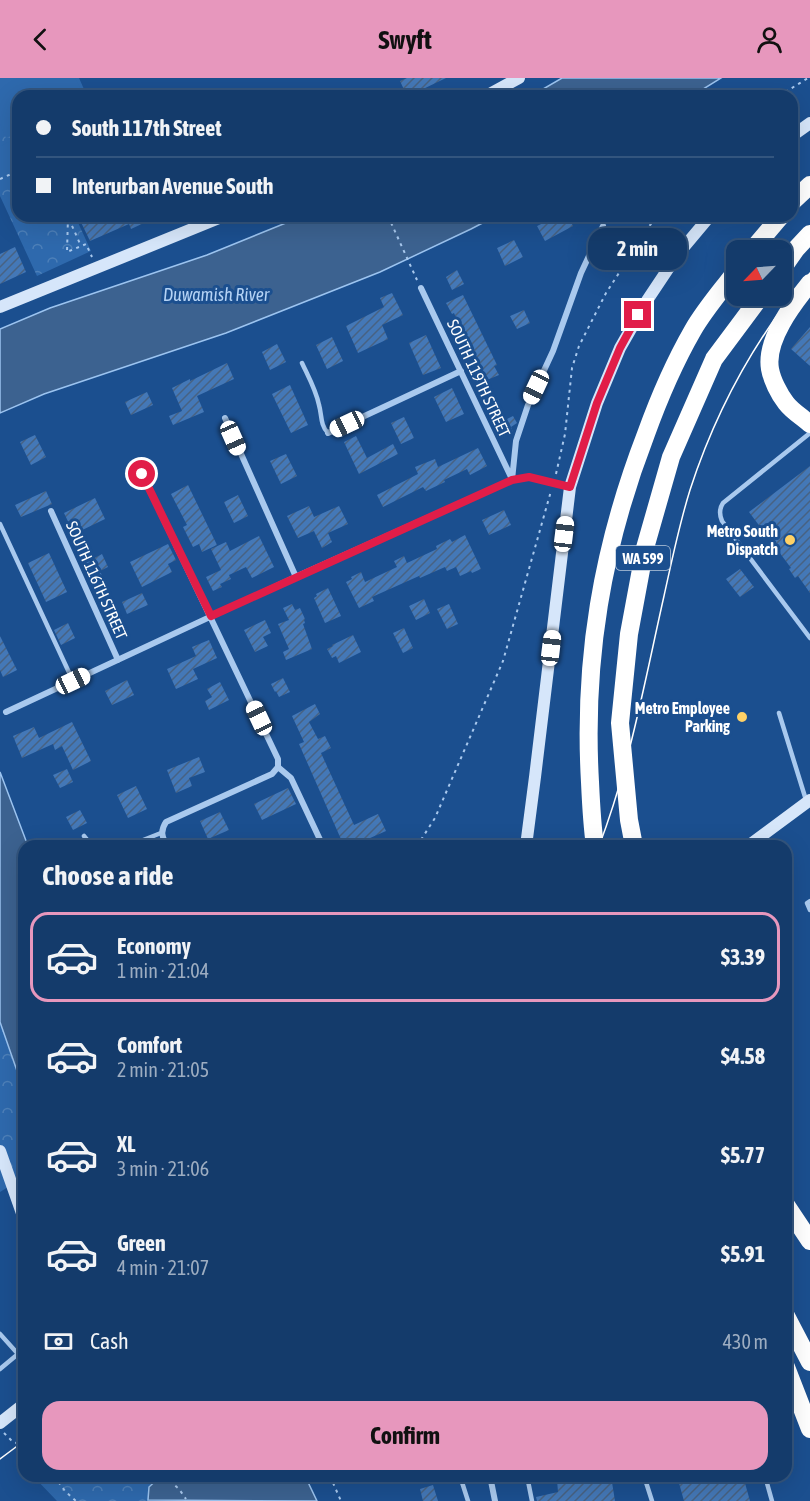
<!DOCTYPE html>
<html lang="en">
<head>
<meta charset="utf-8">
<style>
  :root { --surface:#143b6b; --page:#214673; --text:#f1f3f6; --muted:#9dadc1; --line:#33557e; --accent:#e797bd }
  body { margin:0; font-family:"Asap Condensed",sans-serif; background:var(--page); color:var(--text); height:100vh; display:flex; flex-direction:column; font-size:22px; white-space:nowrap }
  * { box-sizing:border-box; margin:0 }
  p { font-size:20px; color:var(--muted) }
  .icon { flex:none; width:33px; height:33px; fill:none; stroke:currentColor; stroke-width:2; stroke-linecap:round; stroke-linejoin:round }
  .map { position:relative; flex:1; overflow:hidden }
  .sheet { position:absolute; left:18px; top:762px; width:774px; height:642px; display:flex; flex-direction:column; background:var(--surface); border-radius:18px; box-shadow:0 6px 24px #0002,0 0 0 2px var(--line) }
  .sheet>* { flex:none }
  .top-card { position:absolute; left:12px; top:12px; width:786px; height:132px; border-radius:18px; box-shadow:0 6px 24px #0002,0 0 0 2px var(--line); display:grid; align-content:center; height:132px; padding:0 24px; background:var(--surface) }
  .needle { width:39px; rotate:245deg }
  .tools { position:absolute; left:726px; top:162px; display:grid; gap:12px }
  .tools a { display:grid; place-items:center; width:66px; height:66px; border-radius:12px; background:var(--surface); box-shadow:0 6px 24px #0002,0 0 0 2px var(--line); font-size:30px }
  .end { position:absolute; width:27px; height:27px; margin:-14px; border:8px solid #e11d48; background:#fff; box-shadow:0 0 0 3px #fff }
  .from { border-radius:50% }
  .bubble { position:absolute; height:42px; border-radius:18px; background:var(--surface); box-shadow:0 6px 24px #0002,0 0 0 2px var(--line); font-size:20px; font-weight:700; line-height:42px; text-align:center }
  .car { position:absolute; width:18px; height:36px; margin:-18px -9px; border-radius:8px; box-shadow:0 0 4px 2px #0007; background:linear-gradient(#fff 24%,#345 0 40%,#fff 0 76%,#345 0 86%,#fff 0) }
  .top-card b { display:flex; align-items:center; gap:21px; height:57px; font-size:22px }
  .top-card b+b { border-top:2px solid var(--line) }
  .top-card i { width:15px; height:15px; background:var(--text) }
  ul { padding:0; list-style:none }
  li { display:flex; align-items:center; gap:18px; height:90px; margin:0 12px 9px; padding:0 12px; border:3px solid transparent; border-radius:18px }
  li div { flex:1 }
  li b { display:block; font-size:22px }
  li em { font-style:normal; font-weight:700 }
  li.selected { border-color:var(--accent) }
  li>.icon { width:54px; height:54px; stroke-width:1.5 }
  h2 { padding:0 24px; font-size:27px; line-height:72px }
  .pay { display:flex; align-items:center; gap:15px; height:66px; padding:0 24px; font-size:22px }
  .pay p { margin-inline-start:auto }
  .cta { display:flex; gap:12px; margin-top:auto; padding:12px 24px }
  .cta a { flex:1; height:69px; border-radius:18px; background:var(--accent); color:#111; font-size:24px; font-weight:700; line-height:69px; text-align:center }
  header { display:flex; justify-content:space-between; align-items:center; height:78px; padding:0 24px; background:var(--accent); color:#111; font-size:27px; font-weight:700 }
  .map>svg:first-child { display:block }
</style>
</head>
<body>
<header><svg class="icon" aria-label="back" viewBox="0 0 24 24"><path d="M15 5l-7 7 7 7"/></svg>Swyft<svg class="icon" aria-label="person" viewBox="0 0 24 24"><circle cx="12" cy="8" r="4"/><path d="M4 21q1-7 8-7t8 7"/></svg></header>
<div class="map">
<svg width="810" height="1423" viewBox="0 0 810 1423">
  <defs>
    <pattern id="park-crowns" width="20" height="18" patternUnits="userSpaceOnUse" patternTransform="scale(1.5)"><rect width="20" height="18" fill="#2e69ad"/><path d="M2 6a3 3 0 1 1 6 0M12 15a3 3 0 1 1 6 0" fill="none" stroke="#4d80b9"/></pattern>
    <pattern id="building-hatch" width="6" height="6" patternUnits="userSpaceOnUse" patternTransform="scale(1.5)"><rect width="6" height="6" fill="#4478b7"/><path d="M-1 1l2-2M0 6l6-6M5 7l2-2" fill="none" stroke="#486282"/></pattern>
  </defs>
  <rect width="100%" height="100%" fill="#1b4f8f"/>
  <!-- park -->
  <path fill="url(#park-crowns)" d="M0,0H79L87,18H18V138H75L91,173L37,198L0,118Z
    M0,944L24,1013V1099L0,1114Z
    M33,1398H161L149,1409L148,1422L151,1423H57Z"/>
  <!-- pitch -->
  <path fill="#2e69ad" d="M0,0H75L84,18H18V55L6,60L0,46Z
    M18,60V93L0,101V68Z"/>
  <!-- water -->
  <path fill="#3c6290" stroke="#9cc4f0" stroke-width="1.5" d="M562,0H721L692,18H531Z
    M303,138H496L471,151L380,194L226,255L44,316L0,335V251L50,230L207,177Z
    M0,694L28,768H24V1013L0,944Z
    M161,1398H305L317,1423L148,1422L149,1409Z"/>
  <!-- building -->
  <path fill="url(#building-hatch)" d="M407,0H446L421,12L423,18H407L400,3Z
    M78,138H159L131,151L129,146L90,163Z
    M558,138H568L573,148L545,163L537,148Z
    M514,162L523,179L505,188L497,170Z
    M15,169L26,194L0,206V176Z
    M457,192L464,206L452,212L446,199Z
    M392,215L403,237L382,247L388,261L358,275L346,248L384,229L380,220Z
    M463,217L497,287L494,288L499,297L487,302L473,273L471,274L454,235L452,236L446,225Z
    M524,232L530,245L517,251L510,238Z
    M810,249V288L791,271Z
    M426,257L441,290L423,297L409,265Z
    M332,259L343,283L327,291L316,267Z
    M277,266L286,284L270,292L262,274Z
    M227,285L234,301L197,318L204,334L173,347L169,338L182,333L172,310L190,301V303Z
    M290,307L308,347L291,355L272,316Z
    M452,310L464,336L446,344L434,319Z
    M147,314L153,327L131,337L125,324Z
    M513,338L517,345L511,349L513,354L501,360L496,349L500,347L499,345Z
    M404,339L414,360L401,366L391,345Z
    M35,357L46,379L31,387L20,364Z
    M356,358L367,380L393,366L398,376L359,396L344,364Z
    M478,370L487,388L470,397L467,391L444,402L445,404L426,413L423,409L383,429L377,417L418,396L415,389L435,381L438,389Z
    M286,376L297,398L281,406L270,383Z
    M810,388V515L798,498L795,500L789,491L791,490L749,434Z
    M188,407L217,467L202,474L199,466L193,469L183,449L187,447L171,416Z
    M46,413L52,426L21,439L15,427Z
    M238,417L248,438L234,445L224,424Z
    M95,420L105,441L74,456L64,435Z
    M309,428L314,439L339,428L348,446L328,455L332,464L322,470L314,453L298,460L287,438Z
    M504,432L511,447L489,457L482,442Z
    M465,457L481,491L472,495L471,493L460,498L456,489L447,493L445,489L420,500L419,498L372,519L374,523L359,530L346,504L352,501L351,499L361,494L365,504L397,489L394,483L404,478L407,485L437,471L436,468L450,461L452,464Z
    M259,458L274,489L252,500L246,489L229,497L231,501L220,506L222,509L213,513L206,499L221,492L211,471L226,464L230,473Z
    M168,466L176,482L168,486L172,494L142,509L130,484Z
    M49,475L67,514L46,524L28,485Z
    M102,476L108,489L100,493L103,500L94,504L85,485Z
    M740,491L754,509L740,519L726,501Z
    M328,510L341,538L325,545L314,520L317,518L316,516Z
    M142,515L148,527L127,536L122,524Z
    M424,521L430,535L416,542L409,528Z
    M292,526L295,532L300,530L305,541L304,542L305,545L303,546L312,571L286,582L283,574L289,571L278,546L289,542L283,530Z
    M449,526L458,546L447,551L437,531Z
    M265,542L271,555L263,559L268,568L255,574L244,552Z
    M68,545L75,560L61,567L54,552Z
    M404,550L413,570L403,575L393,555Z
    M353,557L361,574L339,585L336,578L332,580L327,571L333,568L332,567Z
    M0,558L17,592L3,599L0,592Z
    M209,562L217,580L193,591L198,601L176,611L167,591L196,578L192,569Z
    M283,600L290,614L279,619L276,613L275,614L271,606Z
    M127,602L134,617L112,627L105,613Z
    M220,604L229,622L209,632L205,623L212,619L207,611Z
    M315,626L320,636L309,644L318,661L325,658L331,670L321,675L354,747L378,736L386,753L352,768H344L299,666L304,664L292,638Z
    M72,644L91,683L73,692L62,668L55,672L53,666L22,680L13,658L34,649L39,660Z
    M199,679L205,694L189,700L192,708L176,715L167,692Z
    M67,691L73,704L60,710L53,697Z
    M136,708L147,731L128,740L117,717Z
    M288,710L296,726L262,742L254,726Z
    M80,732L87,745L73,752L66,739Z
    M220,734L229,752L208,761L200,743Z
    M581,1398H611L615,1423H537L536,1419L558,1414L557,1402Z
    M677,1398H743L750,1423H684Z
    M433,1407L438,1423H423L420,1411Z"/>
  <g fill="none" stroke-linecap="round" stroke-linejoin="round">
    <!-- path -->
    <path stroke="#a9c9ee" stroke-width="2" stroke-dasharray="3 4.5" stroke-linecap="butt" d="M779,18L808,0
      M0,101L18,93
      M388,138L417,202
      M68,139L67,174L86,166L92,179
      M69,141L81,168
      M556,396L565,356L572,290L579,268L606,215L656,138
      M417,768L435,740L503,583L551,413
      M4,1355L13,1364L24,1367
      M54,1398L65,1413L76,1423
      M164,1398L179,1411L186,1421
      M330,1398L341,1423"/>
    <!-- lane -->
    <path stroke="#a9c9ee" stroke-width="4.5" d="M302,285C308,298 316,312 319,327C322,337 320,347 328,355
      M810,355L723,425C719,431 719,436 722,443L810,560
      M0,446L73,603
      M779,635L806,722
      M84,758L92,768
      M128,768L161,755
      M810,823L807,825L810,832
      M0,1256L18,1276L0,1291
      M460,1398L468,1423
      M527,1398L532,1423
      M644,1398L652,1423
      M765,1398L772,1423
      M362,1402L376,1398"/>
    <!-- street -->
    <path stroke="#a9c9ee" stroke-width="6" d="M421,210L511,399
      M225,340L296,499
      M328,355L461,293
      M142,396L278,681V689L291,700L323,768
      M512,402L516,363L528,327L553,273L581,195L603,148
      M51,433L118,582
      M6,634L300,497L512,402L529,399L570,409
      M167,768C162,759 160,753 166,744L272,696L278,689
      M490,1398L495,1423"/>
    <!-- secondary -->
    <path stroke="#d6e6fa" stroke-width="12" d="M486,18L519,0
      M792,58L810,45
      M0,229L224,138
      M526,768L535,699L570,409L597,325L620,270L648,221L678,176L710,138
      M748,768L810,722
      M0,1073L24,1141
      M0,1345L24,1326"/>
    <!-- highway -->
    <path stroke="#fff" stroke-width="18" d="M792,124L810,107
      M752,172L781,138
      M782,191L796,171L810,156
      M810,205C793,226 765,262 770,291C772,302 779,316 786,325C792,333 802,339 810,346
      M595,768C592,747 591,726 590,704C583,582 602,470 646,356C659,320 674,285 693,252C705,231 722,212 736,193
      M634,768L629,742L620,645L629,556L645,470L671,379L714,281L761,218
      M786,1127L810,1163
      M786,1238L810,1284
      M786,1289L810,1351"/>
    <!-- tram -->
    <path stroke="#fff" stroke-width="1.5" d="M599,768C630,687 645,602 664,518C672,482 679,447 690,412C716,332 756,259 810,195
      M0,1381L24,1363"/>
  </g>
  <g fill="none" stroke-linecap="round" stroke-linejoin="round">
    <!-- route -->
    <path stroke="#e11d48" stroke-width="8" d="M142,396L211,538L512,402L529,399L570,409L597,325L620,270L638,237"/>
  </g>
  <!-- markers -->
  <g fill="#ffd166" stroke="#1b4f8f" stroke-width="2">
    <circle cx="790" cy="462" r="6"/>
    <circle cx="742" cy="639" r="6"/>
  </g>
  <g text-anchor="middle" dominant-baseline="central" stroke-width="6" stroke-linejoin="round" paint-order="stroke">
    <!-- shield labels -->
    <rect fill="#1b4f8f" stroke="#bbcadd" stroke-width="1.5" x="616" y="468" width="54" height="24" rx="4.5"/>
    <g font-size="15" font-weight="bold" fill="#fff">
      <text x="643" y="480">WA 599</text>
    </g>
    <!-- street labels -->
    <g font-size="16" fill="#fff" stroke="#1b4f8f">
      <text transform="translate(479 300) rotate(65)">SOUTH 119TH STREET</text>
      <text transform="translate(97 502) rotate(66)">SOUTH 116TH STREET</text>
    </g>
    <!-- poi labels -->
    <g font-size="16" font-weight="bold" fill="#fff" stroke="#1b4f8f" text-anchor="end">
      <text x="778" y="453">Metro South<tspan x="778" dy="18">Dispatch</tspan></text>
      <text x="730" y="630">Metro Employee<tspan x="730" dy="18">Parking</tspan></text>
    </g>
    <!-- water labels -->
    <g font-size="18" font-style="italic" fill="#b5d3f5" stroke="#1b4f8f">
      <text x="216" y="216">Duwamish River</text>
    </g>
  </g>
</svg>
<div class="tools">
<a><svg class="needle" viewBox="-14 -14 28 28"><path d="M0-13l5 13h-10z" fill="#e53935"/><path d="M0 13l5-13h-10z" fill="#9dadc1"/></svg></a>
</div>
<i class="end from" style="left:142px;top:396px"></i>
<i class="end" style="left:638px;top:237px"></i>
<div class="bubble" style="left:588px;top:150px;width:99px">2 min</div>
<i class="car" style="left:536px;top:309px;rotate:205deg"></i>
<i class="car" style="left:347px;top:346px;rotate:245deg"></i>
<i class="car" style="left:233px;top:360px;rotate:156deg"></i>
<i class="car" style="left:564px;top:456px;rotate:7deg"></i>
<i class="car" style="left:551px;top:570px;rotate:7deg"></i>
<i class="car" style="left:73px;top:603px;rotate:65deg"></i>
<i class="car" style="left:259px;top:640px;rotate:335deg"></i>
<div class="top-card">
<b><i class="from"></i>South 117th Street</b>
<b><i></i>Interurban Avenue South</b>
</div>
<section class="sheet">
<h2>Choose a ride</h2>
<ul>
<li class="selected"><svg class="icon" aria-label="car" viewBox="0 0 24 24"><path d="M5 17H2v-5l4-1 3-4h7l3 4 3 1v5h-3M9 17h6M6 11h13"/><circle cx="7" cy="17" r="2"/><circle cx="17" cy="17" r="2"/></svg><div><b>Economy</b><p>1 min · 21:04</p></div><em>$3.39</em></li>
<li><svg class="icon" aria-label="car" viewBox="0 0 24 24"><path d="M5 17H2v-5l4-1 3-4h7l3 4 3 1v5h-3M9 17h6M6 11h13"/><circle cx="7" cy="17" r="2"/><circle cx="17" cy="17" r="2"/></svg><div><b>Comfort</b><p>2 min · 21:05</p></div><em>$4.58</em></li>
<li><svg class="icon" aria-label="car" viewBox="0 0 24 24"><path d="M5 17H2v-5l4-1 3-4h7l3 4 3 1v5h-3M9 17h6M6 11h13"/><circle cx="7" cy="17" r="2"/><circle cx="17" cy="17" r="2"/></svg><div><b>XL</b><p>3 min · 21:06</p></div><em>$5.77</em></li>
<li><svg class="icon" aria-label="car" viewBox="0 0 24 24"><path d="M5 17H2v-5l4-1 3-4h7l3 4 3 1v5h-3M9 17h6M6 11h13"/><circle cx="7" cy="17" r="2"/><circle cx="17" cy="17" r="2"/></svg><div><b>Green</b><p>4 min · 21:07</p></div><em>$5.91</em></li>
</ul>
<div class="pay"><svg class="icon" aria-label="cash" viewBox="0 0 24 24"><path d="M3 7h18v10H3z"/><circle cx="12" cy="12" r="2"/></svg>Cash<p>430 m</p></div>
<div class="cta"><a>Confirm</a></div>
</section>
</div>
</body>
</html>
